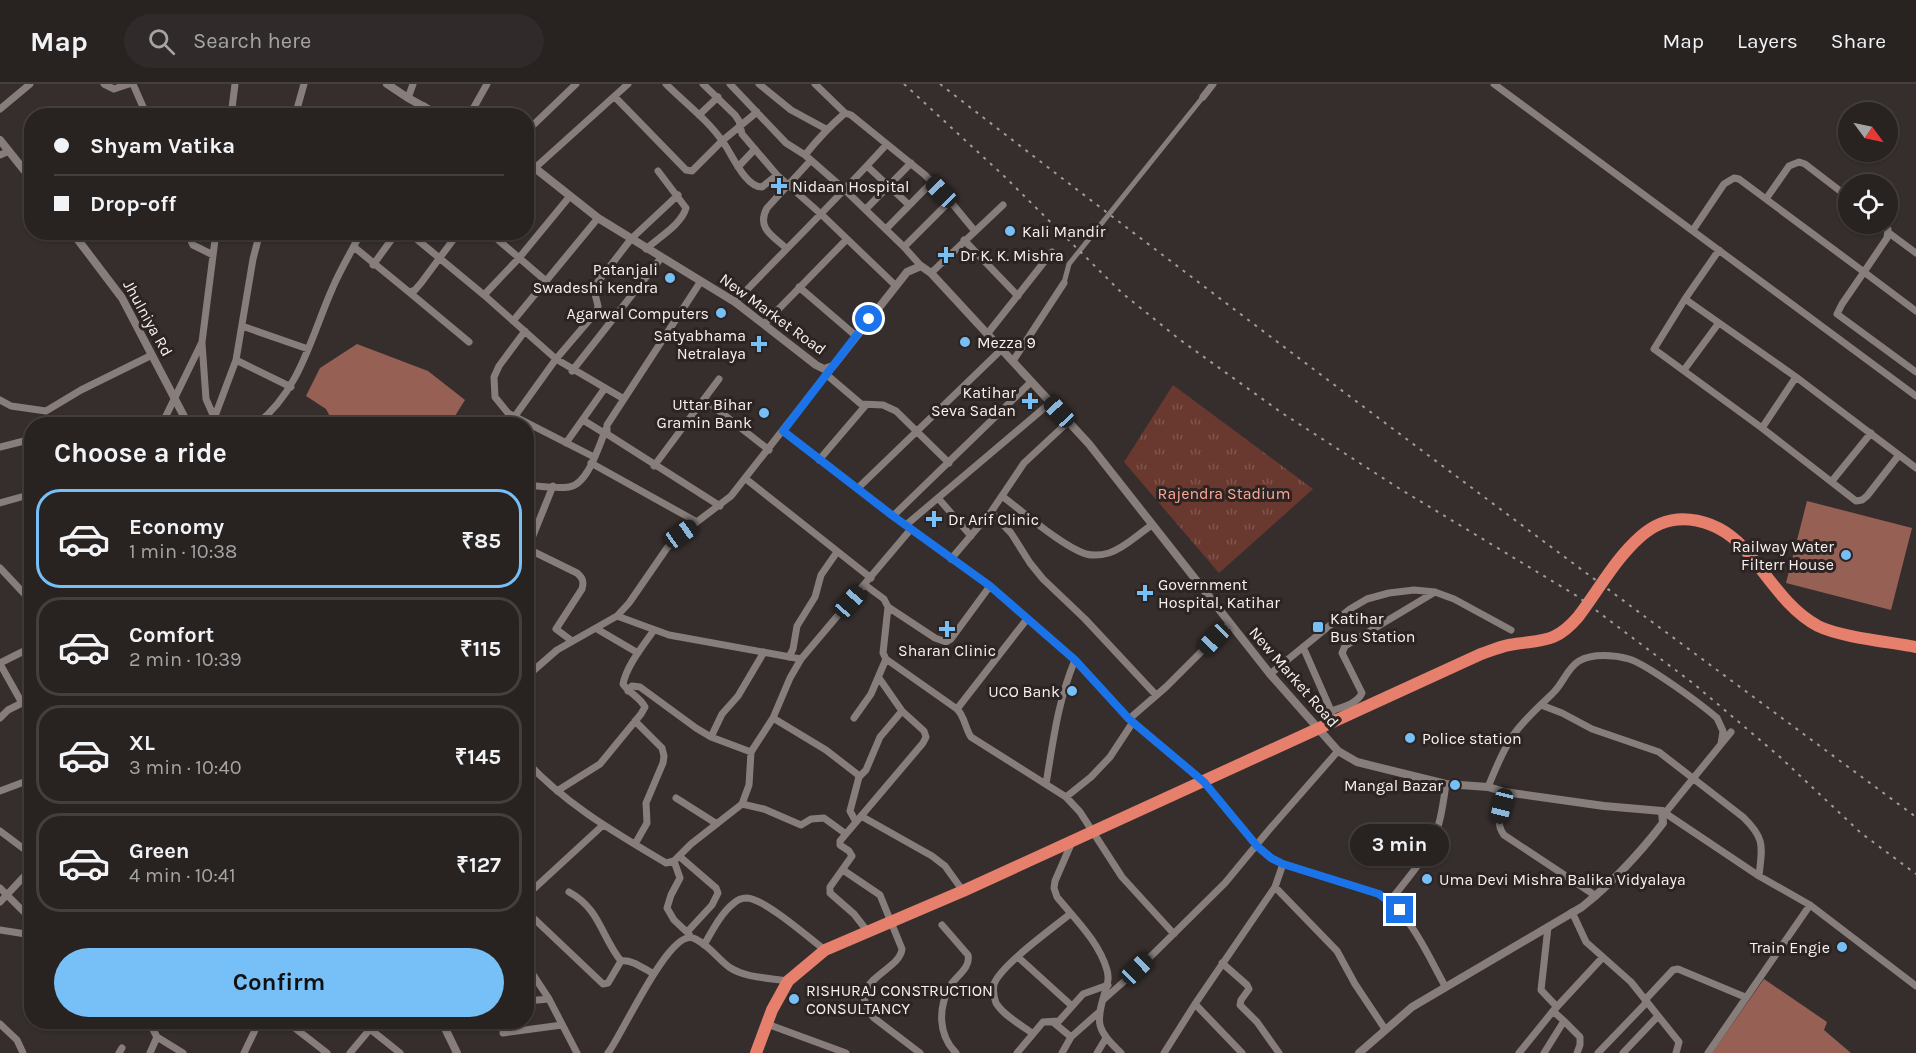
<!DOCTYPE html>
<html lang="en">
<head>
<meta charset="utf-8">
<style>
  :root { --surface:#282221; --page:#302a2a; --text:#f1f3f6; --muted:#a5a4a5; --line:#443f3f; --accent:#76c0f7 }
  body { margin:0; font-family:Karla,sans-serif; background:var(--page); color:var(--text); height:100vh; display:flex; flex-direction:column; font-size:22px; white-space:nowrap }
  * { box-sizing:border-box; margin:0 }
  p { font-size:20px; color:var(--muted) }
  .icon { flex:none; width:33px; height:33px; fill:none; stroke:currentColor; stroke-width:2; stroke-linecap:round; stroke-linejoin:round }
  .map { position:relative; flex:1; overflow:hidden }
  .side { position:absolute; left:24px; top:333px; width:510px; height:612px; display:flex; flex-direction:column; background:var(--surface); border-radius:24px; box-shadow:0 2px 4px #0004,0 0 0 2px var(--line) }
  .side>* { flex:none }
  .top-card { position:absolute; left:24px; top:24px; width:510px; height:132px; border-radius:24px; box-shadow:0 2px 4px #0004,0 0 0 2px var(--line); display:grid; align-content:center; height:132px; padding:0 30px; background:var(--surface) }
  .needle { width:39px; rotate:123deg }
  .fabs { position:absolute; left:1838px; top:18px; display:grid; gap:12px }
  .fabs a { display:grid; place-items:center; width:60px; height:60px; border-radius:50%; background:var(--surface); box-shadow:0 2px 4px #0004,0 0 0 2px var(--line); font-size:30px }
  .end { position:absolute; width:27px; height:27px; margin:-14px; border:8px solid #1a73e8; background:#fff; box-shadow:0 0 0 3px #fff }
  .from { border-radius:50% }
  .bubble { position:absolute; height:42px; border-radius:21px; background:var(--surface); box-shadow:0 2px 4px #0004,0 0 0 2px var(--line); font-size:20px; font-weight:700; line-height:42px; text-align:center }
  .car { position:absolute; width:18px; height:36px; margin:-18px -9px; border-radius:8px; box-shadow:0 0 4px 2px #0007; background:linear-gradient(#222 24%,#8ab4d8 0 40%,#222 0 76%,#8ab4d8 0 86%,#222 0) }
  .top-card b { display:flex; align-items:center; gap:21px; height:57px; font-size:22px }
  .top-card b+b { border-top:2px solid var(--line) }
  .top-card i { width:15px; height:15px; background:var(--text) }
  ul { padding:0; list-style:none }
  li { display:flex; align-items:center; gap:18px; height:99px; margin:0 12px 9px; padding:0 18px; border:3px solid var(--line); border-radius:24px }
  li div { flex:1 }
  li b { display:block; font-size:22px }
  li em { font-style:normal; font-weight:700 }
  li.on { border-color:var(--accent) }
  li>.icon { width:54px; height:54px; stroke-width:1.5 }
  h2 { padding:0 30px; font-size:27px; line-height:72px }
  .primary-button { display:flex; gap:12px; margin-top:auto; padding:12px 30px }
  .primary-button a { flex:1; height:69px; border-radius:36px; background:var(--accent); color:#111; font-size:24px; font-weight:700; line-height:69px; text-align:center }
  header { display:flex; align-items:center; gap:36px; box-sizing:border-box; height:84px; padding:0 30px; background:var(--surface); border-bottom:2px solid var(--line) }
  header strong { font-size:28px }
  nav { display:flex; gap:33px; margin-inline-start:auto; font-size:21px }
  .search { width:420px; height:54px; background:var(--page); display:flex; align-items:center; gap:15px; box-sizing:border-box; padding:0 21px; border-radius:33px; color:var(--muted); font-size:22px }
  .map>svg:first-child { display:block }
</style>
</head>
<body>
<header>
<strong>Map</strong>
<div class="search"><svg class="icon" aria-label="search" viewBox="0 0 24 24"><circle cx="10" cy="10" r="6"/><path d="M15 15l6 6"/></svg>Search here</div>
<nav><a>Map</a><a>Layers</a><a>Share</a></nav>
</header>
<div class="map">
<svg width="1916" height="969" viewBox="0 0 1916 969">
  <defs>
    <pattern id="grass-tufts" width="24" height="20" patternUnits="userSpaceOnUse" patternTransform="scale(1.5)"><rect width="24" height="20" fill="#69382e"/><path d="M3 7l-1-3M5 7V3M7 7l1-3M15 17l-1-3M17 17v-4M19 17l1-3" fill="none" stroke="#7f554d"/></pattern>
  </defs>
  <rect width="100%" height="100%" fill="#362e2c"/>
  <!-- grass -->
  <path fill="url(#grass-tufts)" d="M1173,301L1313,405L1219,489L1124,378Z"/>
  <!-- water -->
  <path fill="#966055" d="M357,260L428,287L465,316L450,340H334L326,325L306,312L320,284Z
    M1807,417L1912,444L1891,526L1786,499Z
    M1764,895L1827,938L1824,946L1851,969H1712Z"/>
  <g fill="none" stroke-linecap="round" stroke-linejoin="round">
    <!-- pedestrian -->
    <path stroke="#877e7b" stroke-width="5" d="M1064,199L1069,180L1203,13"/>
    <!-- minor -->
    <path stroke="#877e7b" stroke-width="7" d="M104,0L114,5L129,0
      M133,0L147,32
      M666,0C685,19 708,36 723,58C732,70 745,103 762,103L777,91L822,131L895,201
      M703,0L735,31L739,37L742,50L777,91
      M730,0L786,59L805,71L845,106L904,163L921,182
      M759,0L791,26L826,45
      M815,0L845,29
      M1494,0L1916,312
      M615,13L686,86L692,87L722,57L757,28
      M1203,13L1213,0
      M408,14L413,0
      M0,25L30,0
      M699,31L718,13
      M231,32L235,0
      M295,32L304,0
      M419,32L424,22
      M469,32L487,0
      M526,48L576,0
      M0,71L9,67
      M805,71C817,56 830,42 845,29L851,31L925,91L950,117L974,146
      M867,82L909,121
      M536,83L628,0
      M738,83L755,65
      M1766,115L1789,82L1799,78L1805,80L1848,113
      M866,125L911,79
      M1883,140L1888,145L1887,154L1864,188L1916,227
      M886,145L932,98
      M1693,146L1724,100L1734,94L1739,95L1864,188L1842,220L1837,230L1916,288
      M187,148L193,161L213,171
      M408,148L484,211L556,275L624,315
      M489,148L546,197
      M1889,149L1916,169
      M964,156L1018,212
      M354,163L409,208L415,206L421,199L459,148
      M904,163L950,117
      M786,164C773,152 756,144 767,124L811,76
      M646,165C659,153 681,141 686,124L658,87
      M1719,166L1685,215L1654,265L1762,344L1856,417L1862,416L1867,412L1899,371
      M373,181L397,148
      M931,189L1003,121
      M701,197L607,341V350L720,422
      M799,203L856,252
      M409,208L469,258
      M484,211L519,174L570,112
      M1685,215L1796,293L1916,384
      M735,218C786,165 838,114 887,60
      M513,237L598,134
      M764,240L847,155
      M242,242L308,265
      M525,247L499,282L494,293L495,313L508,329L594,373
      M988,249L1052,168
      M202,259L206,315L214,333L226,340
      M236,276L291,303
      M1013,277L1064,199
      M1684,286L1718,240
      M572,287L661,174
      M827,291L861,320L883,321L896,327L949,379
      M704,315L769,366
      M0,316L11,322L46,327L81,306L152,271
      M515,332L556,275L597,227L598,222L594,206L597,199L631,155L678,111
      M583,336L604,349
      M162,340L202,258L216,148
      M212,340L236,276L253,175L260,148
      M257,340C301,305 311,252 333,203C341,184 352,167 361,148
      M1762,344L1796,293
      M783,347L893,432L990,502L1075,576L1129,635L1204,698L1257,762L1271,774L1283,780L1379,810C1411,830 1427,870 1445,902
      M566,359L605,304
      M0,363L32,355
      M819,376L866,321
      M591,379L697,438
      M654,382L719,295
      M746,395L871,494
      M1832,397L1871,349
      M526,401C540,402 556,405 569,403C588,401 599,361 606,345
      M858,404L1002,265
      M1002,412C1023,428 1063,463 1086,470C1094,472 1102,471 1109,469C1125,464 1138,450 1152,441
      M938,414L971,452
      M0,419L32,410
      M991,428L1011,449L1030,479L1043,495L1085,535L1156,611
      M893,432L1031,298
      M906,441L1050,319
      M526,464L577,489C583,494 584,498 582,505L556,545L572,557
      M528,464L553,402
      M951,475L991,428L1024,379L1068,338
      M0,484L32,518
      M865,501L884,515L888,523L883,569L886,575L957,625C965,633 965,644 971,653L1066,713L1080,728L1122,793L1174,850
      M888,523L935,554L946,558L951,555L990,502
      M617,532L669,551L801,575
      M597,545L638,569
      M1303,563L1332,629
      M789,573L793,565L797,542L815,513L821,491L837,468
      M0,579L32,563
      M0,580L22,619
      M1270,590L1350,525L1367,515L1389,509L1414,506L1435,508L1454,515L1511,546
      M526,593L557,566L617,532L629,519L667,464L681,450L731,412L833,282
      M628,607L632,602L640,603L696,644L711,653L751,668
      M1541,621L1562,629L1592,645L1659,668L1743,733C1766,755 1762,763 1759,792
      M957,625L1027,535
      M1331,627C1342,623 1357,620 1362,609L1342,569L1345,562L1435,508
      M0,634L8,626L32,614
      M773,634L826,666L857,690L859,693L850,727L856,738
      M854,634L871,610L886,575
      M1129,635L1166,603L1229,540
      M711,653L722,630L738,612L764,568
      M526,677C566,721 616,749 666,779L674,777L691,760L742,720L749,701L751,668L773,634L790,594L801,575L911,445
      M859,693L866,686L880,653L902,627
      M1046,700C1053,658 1058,616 1075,576
      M1488,703C1495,686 1502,668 1512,653C1523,636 1539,623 1553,609C1563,600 1567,584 1579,577C1593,569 1615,571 1629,575C1648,581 1701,620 1717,634L1723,647L1721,660
      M0,707L32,695
      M557,707L600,680L641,630L645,623C640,613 629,609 623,600C627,581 643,562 654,546
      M1505,708C1502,723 1494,738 1504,751L1596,812
      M1066,713L1091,693L1110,673L1133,638
      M676,714L717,740
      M742,720L764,725L801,741L811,735L824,734L846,750
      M1662,727L1759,792L1810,821L1916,902
      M1665,729L1731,648
      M861,732L932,772L945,782L963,807
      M0,747L32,771
      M1072,758L1055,797L1054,804L1057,813C1075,835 1099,858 1107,886C1109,893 1108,901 1105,908C1095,940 1097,946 1121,969
      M635,760L647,739L646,719L663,679L664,672L662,664L635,637
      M679,772L716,804L718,809L712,821L688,847
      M674,777L680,794L671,811L667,824L674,836L689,850
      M843,786L880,811L902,865C900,888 842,897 874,934L920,969
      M1275,803L1337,867L1355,900L1385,945
      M0,804L32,836
      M569,808C600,825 601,852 621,877
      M526,812L602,742
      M1390,817C1403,800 1419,782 1430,763C1440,744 1443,721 1446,700
      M0,818L32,784
      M526,827L603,900L608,899L621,877C632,875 644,885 654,890
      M1572,828L1586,858L1631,898L1679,958L1676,969
      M942,841L968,871C971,884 956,892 950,902C938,924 938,951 956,969
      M1548,843L1541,906L1557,923
      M0,846L32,851
      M868,848L854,830L830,809V803L852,772L849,767L840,761V757L923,659L926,653L924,647L902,627L879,594
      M704,861C712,847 721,829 734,819C737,816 742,814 747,814C765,815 809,854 825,866
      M1018,873L1072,922
      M1222,879L1247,901L1249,905L1241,916L1240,921L1257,938L1279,969
      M526,880L549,915L577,969
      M1103,916L1137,886L1225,799L1268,747L1338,667
      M1645,916L1673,886L1678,885L1745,913
      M526,917L549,915
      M1195,920L1242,969
      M1564,937L1580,953V961L1577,969
      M149,938L157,953L183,969
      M287,938L327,969
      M1053,938L1071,953
      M0,940L17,956L23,969
      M767,940L846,969
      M370,945L400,969
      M503,949L562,941
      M1032,949C1021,941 1003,931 996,919C994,914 993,906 994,900C1001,881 1053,844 1070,830
      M119,969L122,964
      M150,969L157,953
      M244,969L259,938
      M350,969L376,938
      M608,969C622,951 669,845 693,854C707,859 718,875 729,883C745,894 770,894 788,897
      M1017,969L1043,938L1059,937L1083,910L1108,901
      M1062,969L1071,953L1098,929
      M1097,969L1106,954
      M1164,969L1195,920L1275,803L1283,780
      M1519,969L1553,927L1603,873
      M1544,969L1564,937L1553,927
      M1598,969L1647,918
      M1623,969L1658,932
      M1708,969L1810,821"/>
    <!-- tertiary -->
    <path stroke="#877e7b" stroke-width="8" d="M387,0L408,14L441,32
      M0,56L32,96
      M526,77L598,134L735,218L816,281L824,285L833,282L907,188L921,182L931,189L1089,360L1270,590L1338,667L1357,678L1446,700L1488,703L1505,708L1604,722L1662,727L1663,739C1639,770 1612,799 1582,823L1412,923L1359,969
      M72,148L122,214L188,340
      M442,938L457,969"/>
    <!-- trunk -->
    <path stroke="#e67f6c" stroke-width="12" d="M756,969L772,926L788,897L825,866L963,807L1481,570C1490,567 1499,563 1509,561C1541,555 1554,561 1578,533C1598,507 1615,475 1640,453C1675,421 1721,436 1748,469C1769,494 1788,526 1818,542C1840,553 1890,558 1916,563"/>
    <!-- rail -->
    <path stroke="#a29b99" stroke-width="2" stroke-dasharray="3 6" stroke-linecap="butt" d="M904,0L1005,93L1122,209L1179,255L1282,329L1400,405L1577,512L1694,600L1780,673L1861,749L1916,790
      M940,0C1261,249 1588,491 1916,733"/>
  </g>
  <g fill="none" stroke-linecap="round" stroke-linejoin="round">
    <!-- route -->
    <path stroke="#1a73e8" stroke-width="8" d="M869,235L783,347L893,432L990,502L1075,576L1129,635L1204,698L1257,762L1271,774L1283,780L1379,810L1400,826"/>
  </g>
  <!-- markers -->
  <g fill="#76c0f7" stroke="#2c2423" stroke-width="2">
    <path d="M776 93h6v6h6v6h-6v6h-6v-6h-6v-6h6z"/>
    <circle cx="1010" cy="147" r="6"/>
    <path d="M943 162h6v6h6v6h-6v6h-6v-6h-6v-6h6z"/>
    <circle cx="670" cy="194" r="6"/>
    <circle cx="721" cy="229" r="6"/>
    <circle cx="965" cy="258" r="6"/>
    <path d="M756 251h6v6h6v6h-6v6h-6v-6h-6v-6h6z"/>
    <path d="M1027 308h6v6h6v6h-6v6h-6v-6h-6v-6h6z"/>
    <circle cx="764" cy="329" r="6"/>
    <path d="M931 426h6v6h6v6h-6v6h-6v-6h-6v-6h6z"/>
    <circle cx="1846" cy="471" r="6"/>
    <path d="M1142 500h6v6h6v6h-6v6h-6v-6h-6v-6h6z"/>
    <rect x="1312" y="537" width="12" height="12" rx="3"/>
    <path d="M944 536h6v6h6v6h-6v6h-6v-6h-6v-6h6z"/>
    <circle cx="1072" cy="607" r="6"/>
    <circle cx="1410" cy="654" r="6"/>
    <circle cx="1455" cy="701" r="6"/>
    <circle cx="1427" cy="795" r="6"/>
    <circle cx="1842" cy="863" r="6"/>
    <circle cx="794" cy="915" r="6"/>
  </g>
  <g text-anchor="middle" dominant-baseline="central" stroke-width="6" stroke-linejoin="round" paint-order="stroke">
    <!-- poi labels -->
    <g font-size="16" fill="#f6f0ef" stroke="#2c2423" text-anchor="start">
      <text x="792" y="102">Nidaan Hospital</text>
      <text x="1022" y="147">Kali Mandir</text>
      <text x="960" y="171">Dr K. K. Mishra</text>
      <text x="658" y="185" text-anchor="end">Patanjali<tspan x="658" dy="18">Swadeshi kendra</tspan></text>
      <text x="709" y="229" text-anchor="end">Agarwal Computers</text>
      <text x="746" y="251" text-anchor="end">Satyabhama<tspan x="746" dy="18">Netralaya</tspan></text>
      <text x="977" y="258">Mezza 9</text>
      <text x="1016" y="308" text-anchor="end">Katihar<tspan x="1016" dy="18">Seva Sadan</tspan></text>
      <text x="752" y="320" text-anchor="end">Uttar Bihar<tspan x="752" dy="18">Gramin Bank</tspan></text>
      <text x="948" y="435">Dr Arif Clinic</text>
      <text x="1834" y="462" text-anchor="end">Railway Water<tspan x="1834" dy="18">Filterr House</tspan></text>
      <text x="1158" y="500">Government<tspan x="1158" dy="18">Hospital, Katihar</tspan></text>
      <text x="1330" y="534">Katihar<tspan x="1330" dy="18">Bus Station</tspan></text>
      <text x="947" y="566" text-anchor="middle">Sharan Clinic</text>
      <text x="1060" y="607" text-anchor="end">UCO Bank</text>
      <text x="1422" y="654">Police station</text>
      <text x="1443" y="701" text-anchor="end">Mangal Bazar</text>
      <text x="1439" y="795">Uma Devi Mishra Balika Vidyalaya</text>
      <text x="1830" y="863" text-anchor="end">Train Engie</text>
      <text x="806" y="906">RISHURAJ CONSTRUCTION<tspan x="806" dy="18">CONSULTANCY</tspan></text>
    </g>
    <!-- street labels -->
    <g font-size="16" fill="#f6f0ef" stroke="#2c2423">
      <text transform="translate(773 230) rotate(36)">New Market Road</text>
      <text transform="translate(148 234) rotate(61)">Jhulniya Rd</text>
      <text transform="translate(1294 593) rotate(49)">New Market Road</text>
    </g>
    <!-- park labels -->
    <g font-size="16" fill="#fca897" stroke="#2c2423">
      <text x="1224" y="409">Rajendra Stadium</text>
    </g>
  </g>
</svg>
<div class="fabs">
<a><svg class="needle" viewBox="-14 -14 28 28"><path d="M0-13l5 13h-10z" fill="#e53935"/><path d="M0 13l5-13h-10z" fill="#a5a4a5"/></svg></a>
<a><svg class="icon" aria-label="locate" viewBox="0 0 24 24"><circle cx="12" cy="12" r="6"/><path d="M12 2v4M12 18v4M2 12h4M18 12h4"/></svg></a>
</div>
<i class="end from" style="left:869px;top:235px"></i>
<i class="end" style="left:1400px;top:826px"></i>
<div class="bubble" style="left:1350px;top:740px;width:99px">3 min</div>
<i class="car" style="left:941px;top:108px;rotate:316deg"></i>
<i class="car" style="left:1059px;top:328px;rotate:317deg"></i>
<i class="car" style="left:681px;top:450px;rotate:55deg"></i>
<i class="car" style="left:850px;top:518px;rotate:41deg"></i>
<i class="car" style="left:1214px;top:555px;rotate:224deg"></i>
<i class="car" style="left:1502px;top:722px;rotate:194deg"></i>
<i class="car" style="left:1137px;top:885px;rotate:46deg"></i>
<div class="top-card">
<b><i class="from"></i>Shyam Vatika</b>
<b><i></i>Drop-off</b>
</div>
<section class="side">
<h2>Choose a ride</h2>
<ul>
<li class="on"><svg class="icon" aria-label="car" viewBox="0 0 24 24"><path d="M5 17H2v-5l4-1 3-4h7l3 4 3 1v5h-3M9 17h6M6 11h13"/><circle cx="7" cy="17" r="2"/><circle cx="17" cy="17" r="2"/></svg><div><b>Economy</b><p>1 min · 10:38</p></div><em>₹85</em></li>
<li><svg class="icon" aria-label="car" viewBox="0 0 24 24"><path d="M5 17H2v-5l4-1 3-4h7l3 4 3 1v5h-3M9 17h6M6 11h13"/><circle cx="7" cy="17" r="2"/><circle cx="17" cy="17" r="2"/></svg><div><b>Comfort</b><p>2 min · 10:39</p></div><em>₹115</em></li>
<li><svg class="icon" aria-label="car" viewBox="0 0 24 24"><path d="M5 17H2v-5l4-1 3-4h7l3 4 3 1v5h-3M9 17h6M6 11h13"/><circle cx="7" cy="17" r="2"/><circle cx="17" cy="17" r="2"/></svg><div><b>XL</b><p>3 min · 10:40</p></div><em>₹145</em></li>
<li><svg class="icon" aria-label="car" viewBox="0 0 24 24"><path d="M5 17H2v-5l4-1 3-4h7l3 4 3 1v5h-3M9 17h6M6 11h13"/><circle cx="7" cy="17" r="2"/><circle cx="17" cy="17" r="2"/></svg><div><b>Green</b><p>4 min · 10:41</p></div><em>₹127</em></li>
</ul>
<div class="primary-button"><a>Confirm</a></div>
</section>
</div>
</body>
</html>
